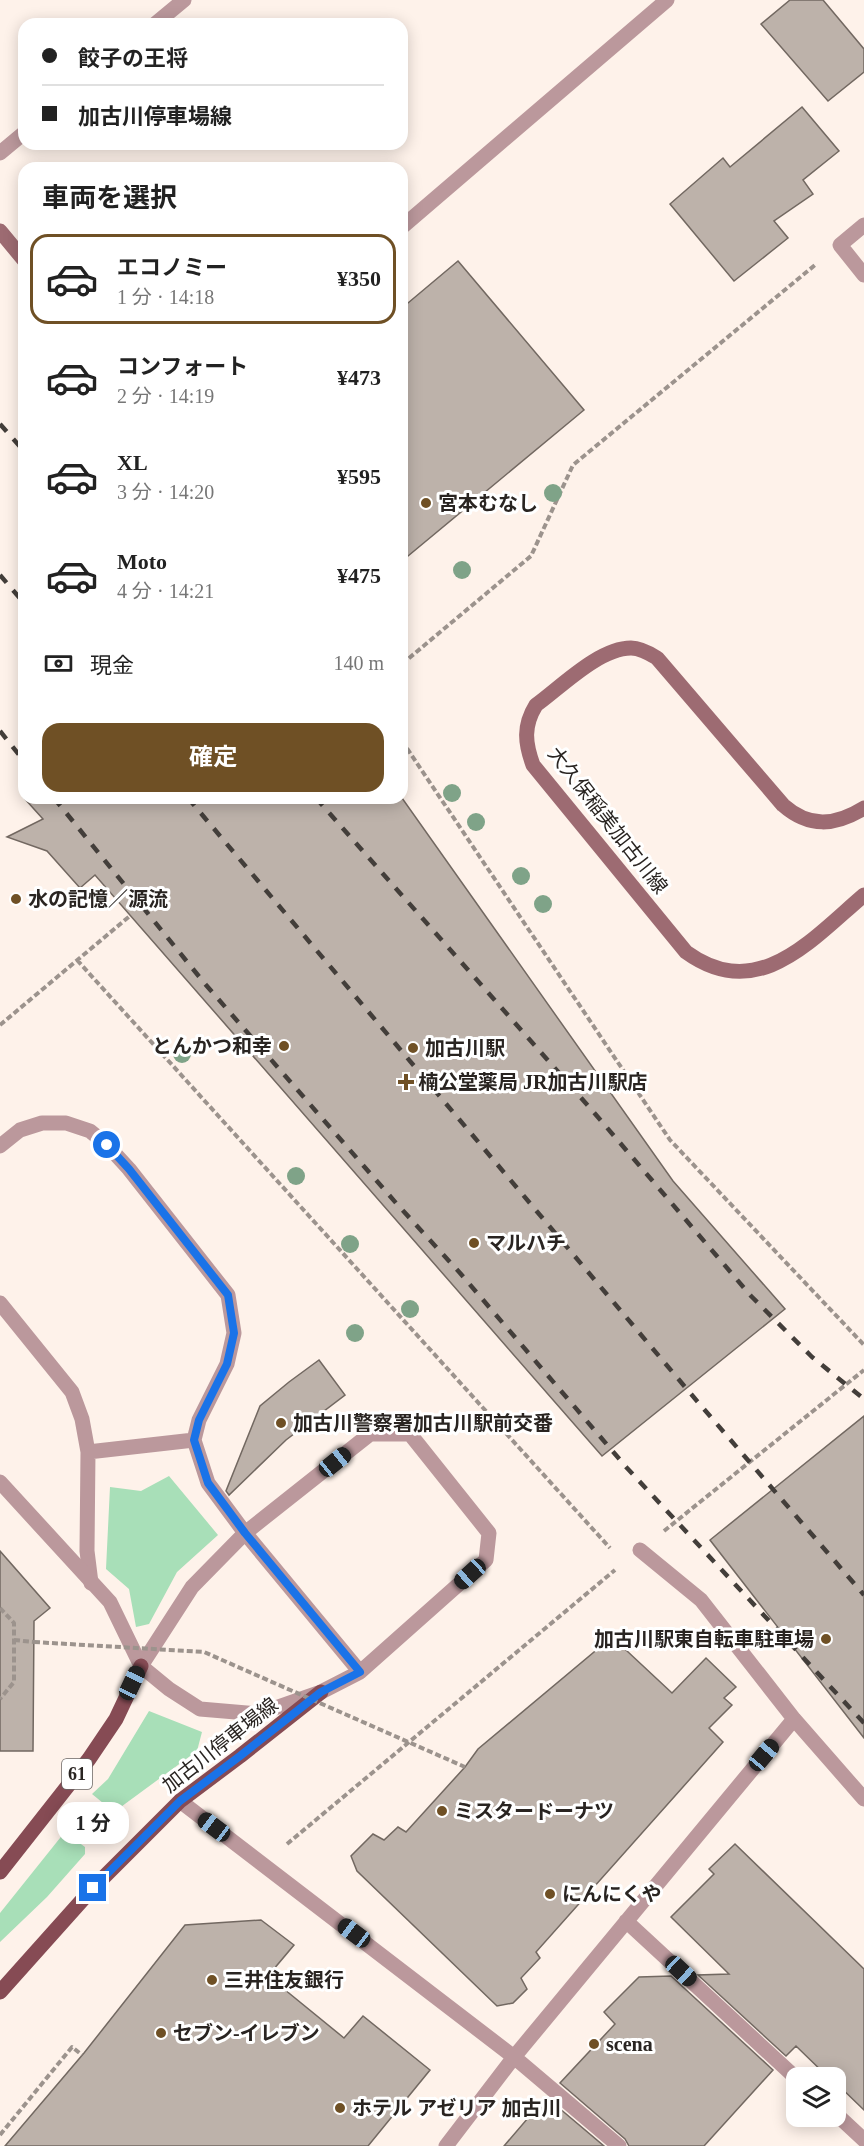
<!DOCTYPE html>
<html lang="ja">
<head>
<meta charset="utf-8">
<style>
  :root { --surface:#fff; --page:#f2f2f2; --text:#222; --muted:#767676; --line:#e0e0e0; --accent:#6f5025 }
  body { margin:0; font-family:"Times New Roman","Noto Sans JP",serif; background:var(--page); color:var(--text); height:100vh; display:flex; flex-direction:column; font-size:22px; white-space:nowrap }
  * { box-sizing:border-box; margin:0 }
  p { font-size:20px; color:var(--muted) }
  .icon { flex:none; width:33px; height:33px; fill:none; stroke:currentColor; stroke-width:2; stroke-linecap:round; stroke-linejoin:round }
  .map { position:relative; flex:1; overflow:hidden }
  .sheet { position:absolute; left:18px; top:162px; width:390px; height:642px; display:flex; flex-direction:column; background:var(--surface); border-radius:18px; box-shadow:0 3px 15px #0003 }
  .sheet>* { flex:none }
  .guide { position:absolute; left:18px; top:18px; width:390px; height:132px; border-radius:18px; box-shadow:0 3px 15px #0003; display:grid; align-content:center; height:132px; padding:0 24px; background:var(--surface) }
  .buttons { position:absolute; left:786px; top:2067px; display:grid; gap:12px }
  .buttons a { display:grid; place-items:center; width:60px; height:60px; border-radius:12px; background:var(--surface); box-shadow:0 3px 15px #0003; font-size:30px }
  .end { position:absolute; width:27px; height:27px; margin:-14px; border:8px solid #1a73e8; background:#fff; box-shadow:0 0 0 3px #fff }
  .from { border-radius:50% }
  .bubble { position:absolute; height:42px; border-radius:18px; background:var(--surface); box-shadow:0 3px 15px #0003; font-size:20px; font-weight:700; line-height:42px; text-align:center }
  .car { position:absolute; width:18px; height:36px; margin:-18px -9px; border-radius:8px; box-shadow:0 0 4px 2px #0007; background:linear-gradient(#222 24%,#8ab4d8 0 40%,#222 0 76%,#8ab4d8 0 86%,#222 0) }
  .guide b { display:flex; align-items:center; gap:21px; height:57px; font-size:22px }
  .guide b+b { border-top:2px solid var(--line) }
  .guide i { width:15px; height:15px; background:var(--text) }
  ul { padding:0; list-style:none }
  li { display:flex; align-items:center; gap:18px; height:90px; margin:0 12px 9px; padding:0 12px; border:3px solid transparent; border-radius:18px }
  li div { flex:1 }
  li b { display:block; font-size:22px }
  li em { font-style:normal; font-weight:700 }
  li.current { border-color:var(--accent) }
  li>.icon { width:54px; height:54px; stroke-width:1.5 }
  h2 { padding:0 24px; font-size:27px; line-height:72px }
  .pay { display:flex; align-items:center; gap:15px; height:66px; padding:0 24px; font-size:22px }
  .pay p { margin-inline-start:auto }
  .cta { display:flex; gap:12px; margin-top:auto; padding:12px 24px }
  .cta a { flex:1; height:69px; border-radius:18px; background:var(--accent); color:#fff; font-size:24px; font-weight:700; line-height:69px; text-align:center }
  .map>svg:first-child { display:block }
</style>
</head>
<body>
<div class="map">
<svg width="864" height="2146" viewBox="0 0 864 2146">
  <rect width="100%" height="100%" fill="#fef2ea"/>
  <!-- green -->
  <path fill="#a8dfb8" d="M169,1476L218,1535L177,1572L149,1624L136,1627L129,1589L106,1569L110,1487L141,1491Z
    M149,1711L202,1732L197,1751L114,1812L92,1794L108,1779Z
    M64,1833H66L85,1847V1854L47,1897L0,1942V1913Z"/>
  <!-- building -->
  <path fill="#bdb2aa" stroke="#726861" stroke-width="1.5" d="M790,0H823L864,49V72L828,101L761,24Z
    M802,107L839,151L803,180L813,194L774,221L788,238L734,281L670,204L723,158L730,167Z
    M458,261L584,410L402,561V308Z
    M24,798H402L673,1181L785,1309L602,1456L95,875L80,888L47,851L7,837L43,819Z
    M319,1360L345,1395L286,1440L229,1495L226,1491L260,1406L289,1382Z
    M864,1416V1738L710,1540Z
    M0,1551L50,1608L34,1621L33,1751H0Z
    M612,1637L672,1693L706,1658L736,1687L724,1698L732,1705L709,1728L723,1742L536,1952L540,1958L521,1978L527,1989L513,2003L497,2006L357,1871L351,1856L373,1834L384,1840L398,1827L406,1832L465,1767L478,1749Z
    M735,1844L864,1969V2110L836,2083V2078H829L796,2046L786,2056L698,1975L729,1974L671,1917L714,1874L709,1869Z
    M261,1920L294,1945L268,1976L344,2038L363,2016L430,2070L368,2146H5L84,2053L185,1925Z
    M671,1976L773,2070L704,2146H629L625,2139L560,2083L615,2024L604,2012L639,1977Z
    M546,2097L604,2146H504Z"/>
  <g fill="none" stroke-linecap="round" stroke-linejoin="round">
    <!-- path -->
    <path stroke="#9c938d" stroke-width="4" stroke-dasharray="6 3" stroke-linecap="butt" d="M402,664L531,556L573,465L815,265
      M402,741L670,1140L864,1345
      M77,960L610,1548
      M0,1025L131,915
      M664,1531L864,1370
      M0,1608L14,1623V1682L0,1699
      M14,1640L34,1642
      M287,1844L615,1570
      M0,2135L72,2047L82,2055"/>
    <!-- lane -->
    <path stroke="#bb989c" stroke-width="15" d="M0,1146L20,1130L42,1123H66L90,1131L107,1145L129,1169L228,1295L234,1333L227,1364L199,1420L194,1440L208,1483L245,1533L360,1672
      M0,1303L72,1392L82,1419L88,1452L87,1551L91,1583
      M88,1452L194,1440
      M141,1666L192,1587L245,1533L370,1434H410L489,1533L486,1560L360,1672L321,1692"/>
    <!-- street -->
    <path stroke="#bb989c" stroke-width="15" d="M155,24L184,0
      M0,153L24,133
      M864,225L840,245L864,275
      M402,227L667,0
      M0,1482L110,1602L141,1666L169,1689L200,1709L258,1714L318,1693
      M640,1550L701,1600L794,1719L864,1799
      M180,1801L514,2057L619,2146
      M626,1921L796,2078
      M836,2114L864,2140
      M446,2146L514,2057L794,1719"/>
    <!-- secondary -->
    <path stroke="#9d6b72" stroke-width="15" d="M0,231L24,260
      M864,808C835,826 809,828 783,805L657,658C649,653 640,648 631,648C599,648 561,687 536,705C523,726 525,743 533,765L686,952C758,1004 811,940 864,895"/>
    <!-- primary -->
    <path stroke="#864b54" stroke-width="15" d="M0,1872L89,1759L116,1719L141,1666
      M0,1992L93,1888L180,1801L240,1756L321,1692"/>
    <!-- rail -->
    <path stroke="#433e3a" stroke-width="4.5" stroke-dasharray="10 10" stroke-linecap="butt" d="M0,424L24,451
      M0,575L24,603
      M0,731L24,761
      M54,798L206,985L396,1203L460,1273L627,1468L864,1723
      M188,798L691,1394L864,1595
      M316,798L591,1109L751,1296L812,1357L864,1399"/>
    <!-- path-bridge -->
    <path stroke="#9c938d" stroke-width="4" stroke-dasharray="6 3" stroke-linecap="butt" d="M34,1642L204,1652L465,1767"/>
  </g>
  <!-- trees -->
  <g fill="#7fa388">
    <circle cx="553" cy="493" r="9"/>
    <circle cx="462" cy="570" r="9"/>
    <circle cx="452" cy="793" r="9"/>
    <circle cx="476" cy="822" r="9"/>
    <circle cx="521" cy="876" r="9"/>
    <circle cx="543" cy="904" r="9"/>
    <circle cx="182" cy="1054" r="9"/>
    <circle cx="296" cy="1176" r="9"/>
    <circle cx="350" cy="1244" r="9"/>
    <circle cx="410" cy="1309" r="9"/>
    <circle cx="355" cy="1333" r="9"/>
  </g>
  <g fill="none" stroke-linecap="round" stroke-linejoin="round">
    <!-- route -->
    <path stroke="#1a73e8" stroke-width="8" d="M93,1888L180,1801L240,1756L321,1692L360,1672L245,1533L208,1483L194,1440L199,1420L227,1364L234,1333L228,1295L129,1169L107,1145"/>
  </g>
  <!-- markers -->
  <g fill="#6f5025" stroke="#fff" stroke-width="2">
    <circle cx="426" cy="503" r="6"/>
    <circle cx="16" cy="899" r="6"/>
    <circle cx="284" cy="1046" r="6"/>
    <circle cx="413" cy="1048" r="6"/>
    <path d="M403 1073h6v6h6v6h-6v6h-6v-6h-6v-6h6z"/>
    <circle cx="474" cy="1243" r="6"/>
    <circle cx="281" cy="1423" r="6"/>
    <circle cx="826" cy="1639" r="6"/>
    <circle cx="442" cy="1811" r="6"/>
    <circle cx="550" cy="1894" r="6"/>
    <circle cx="212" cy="1980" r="6"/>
    <circle cx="161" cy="2033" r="6"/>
    <circle cx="594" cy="2044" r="6"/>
    <circle cx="340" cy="2108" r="6"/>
  </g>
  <g text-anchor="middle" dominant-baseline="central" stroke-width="6" stroke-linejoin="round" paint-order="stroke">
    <!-- shield labels -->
    <rect fill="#fff" stroke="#696664" stroke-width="1.5" x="62" y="1759" width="30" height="30" rx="4.5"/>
    <g font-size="18" font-weight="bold" fill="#292421">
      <text x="77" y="1774">61</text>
    </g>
    <!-- poi labels -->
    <g font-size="20" font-weight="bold" fill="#292421" stroke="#fff" text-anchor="start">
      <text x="438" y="503">宮本むなし</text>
      <text x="28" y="899">水の記憶／源流</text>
      <text x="272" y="1046" text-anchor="end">とんかつ和幸</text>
      <text x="425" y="1048">加古川駅</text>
      <text x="418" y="1082">楠公堂薬局 JR加古川駅店</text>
      <text x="486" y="1243">マルハチ</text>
      <text x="293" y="1423">加古川警察署加古川駅前交番</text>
      <text x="814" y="1639" text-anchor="end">加古川駅東自転車駐車場</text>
      <text x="454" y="1811">ミスタードーナツ</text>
      <text x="562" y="1894">にんにくや</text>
      <text x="224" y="1980">三井住友銀行</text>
      <text x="173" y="2033">セブン-イレブン</text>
      <text x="606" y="2044">scena</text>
      <text x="352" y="2108">ホテル アゼリア 加古川</text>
    </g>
    <!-- street labels -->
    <g font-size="20" fill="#292421" stroke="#fff">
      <text transform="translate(608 820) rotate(52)">大久保稲美加古川線</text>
      <text transform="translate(220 1745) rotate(-38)">加古川停車場線</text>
    </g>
  </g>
</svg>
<div class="buttons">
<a><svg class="icon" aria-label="layers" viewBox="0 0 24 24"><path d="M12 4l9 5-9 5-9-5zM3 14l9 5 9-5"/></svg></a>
</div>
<i class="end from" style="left:107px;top:1145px"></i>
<i class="end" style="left:93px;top:1888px"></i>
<div class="bubble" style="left:57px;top:1802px;width:72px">1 分</div>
<i class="car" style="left:335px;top:1462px;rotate:51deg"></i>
<i class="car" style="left:470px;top:1574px;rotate:228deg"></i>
<i class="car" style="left:132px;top:1683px;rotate:25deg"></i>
<i class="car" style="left:764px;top:1755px;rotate:40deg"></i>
<i class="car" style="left:214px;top:1827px;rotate:307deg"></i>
<i class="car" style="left:354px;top:1933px;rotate:307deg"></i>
<i class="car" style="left:681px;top:1971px;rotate:133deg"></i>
<div class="guide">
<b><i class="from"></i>餃子の王将</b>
<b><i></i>加古川停車場線</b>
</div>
<section class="sheet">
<h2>車両を選択</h2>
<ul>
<li class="current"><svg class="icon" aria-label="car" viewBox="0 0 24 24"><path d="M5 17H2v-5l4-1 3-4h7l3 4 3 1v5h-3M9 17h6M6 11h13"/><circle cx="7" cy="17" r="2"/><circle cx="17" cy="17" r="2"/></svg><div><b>エコノミー</b><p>1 分 · 14:18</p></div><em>¥350</em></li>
<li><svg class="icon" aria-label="car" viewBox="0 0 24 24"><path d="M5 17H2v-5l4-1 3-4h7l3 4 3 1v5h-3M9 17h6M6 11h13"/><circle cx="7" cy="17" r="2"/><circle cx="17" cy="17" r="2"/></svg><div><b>コンフォート</b><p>2 分 · 14:19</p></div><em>¥473</em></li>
<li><svg class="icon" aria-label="car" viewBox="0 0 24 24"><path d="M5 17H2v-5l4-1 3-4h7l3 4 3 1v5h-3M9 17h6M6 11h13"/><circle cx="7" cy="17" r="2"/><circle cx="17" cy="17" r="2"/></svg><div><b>XL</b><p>3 分 · 14:20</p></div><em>¥595</em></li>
<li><svg class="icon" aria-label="car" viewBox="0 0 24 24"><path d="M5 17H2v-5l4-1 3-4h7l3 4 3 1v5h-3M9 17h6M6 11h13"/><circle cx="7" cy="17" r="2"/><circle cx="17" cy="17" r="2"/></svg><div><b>Moto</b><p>4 分 · 14:21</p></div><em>¥475</em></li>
</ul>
<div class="pay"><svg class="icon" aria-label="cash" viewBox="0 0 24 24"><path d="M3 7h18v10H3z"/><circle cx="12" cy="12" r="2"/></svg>現金<p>140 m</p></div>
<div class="cta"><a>確定</a></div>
</section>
</div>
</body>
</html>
